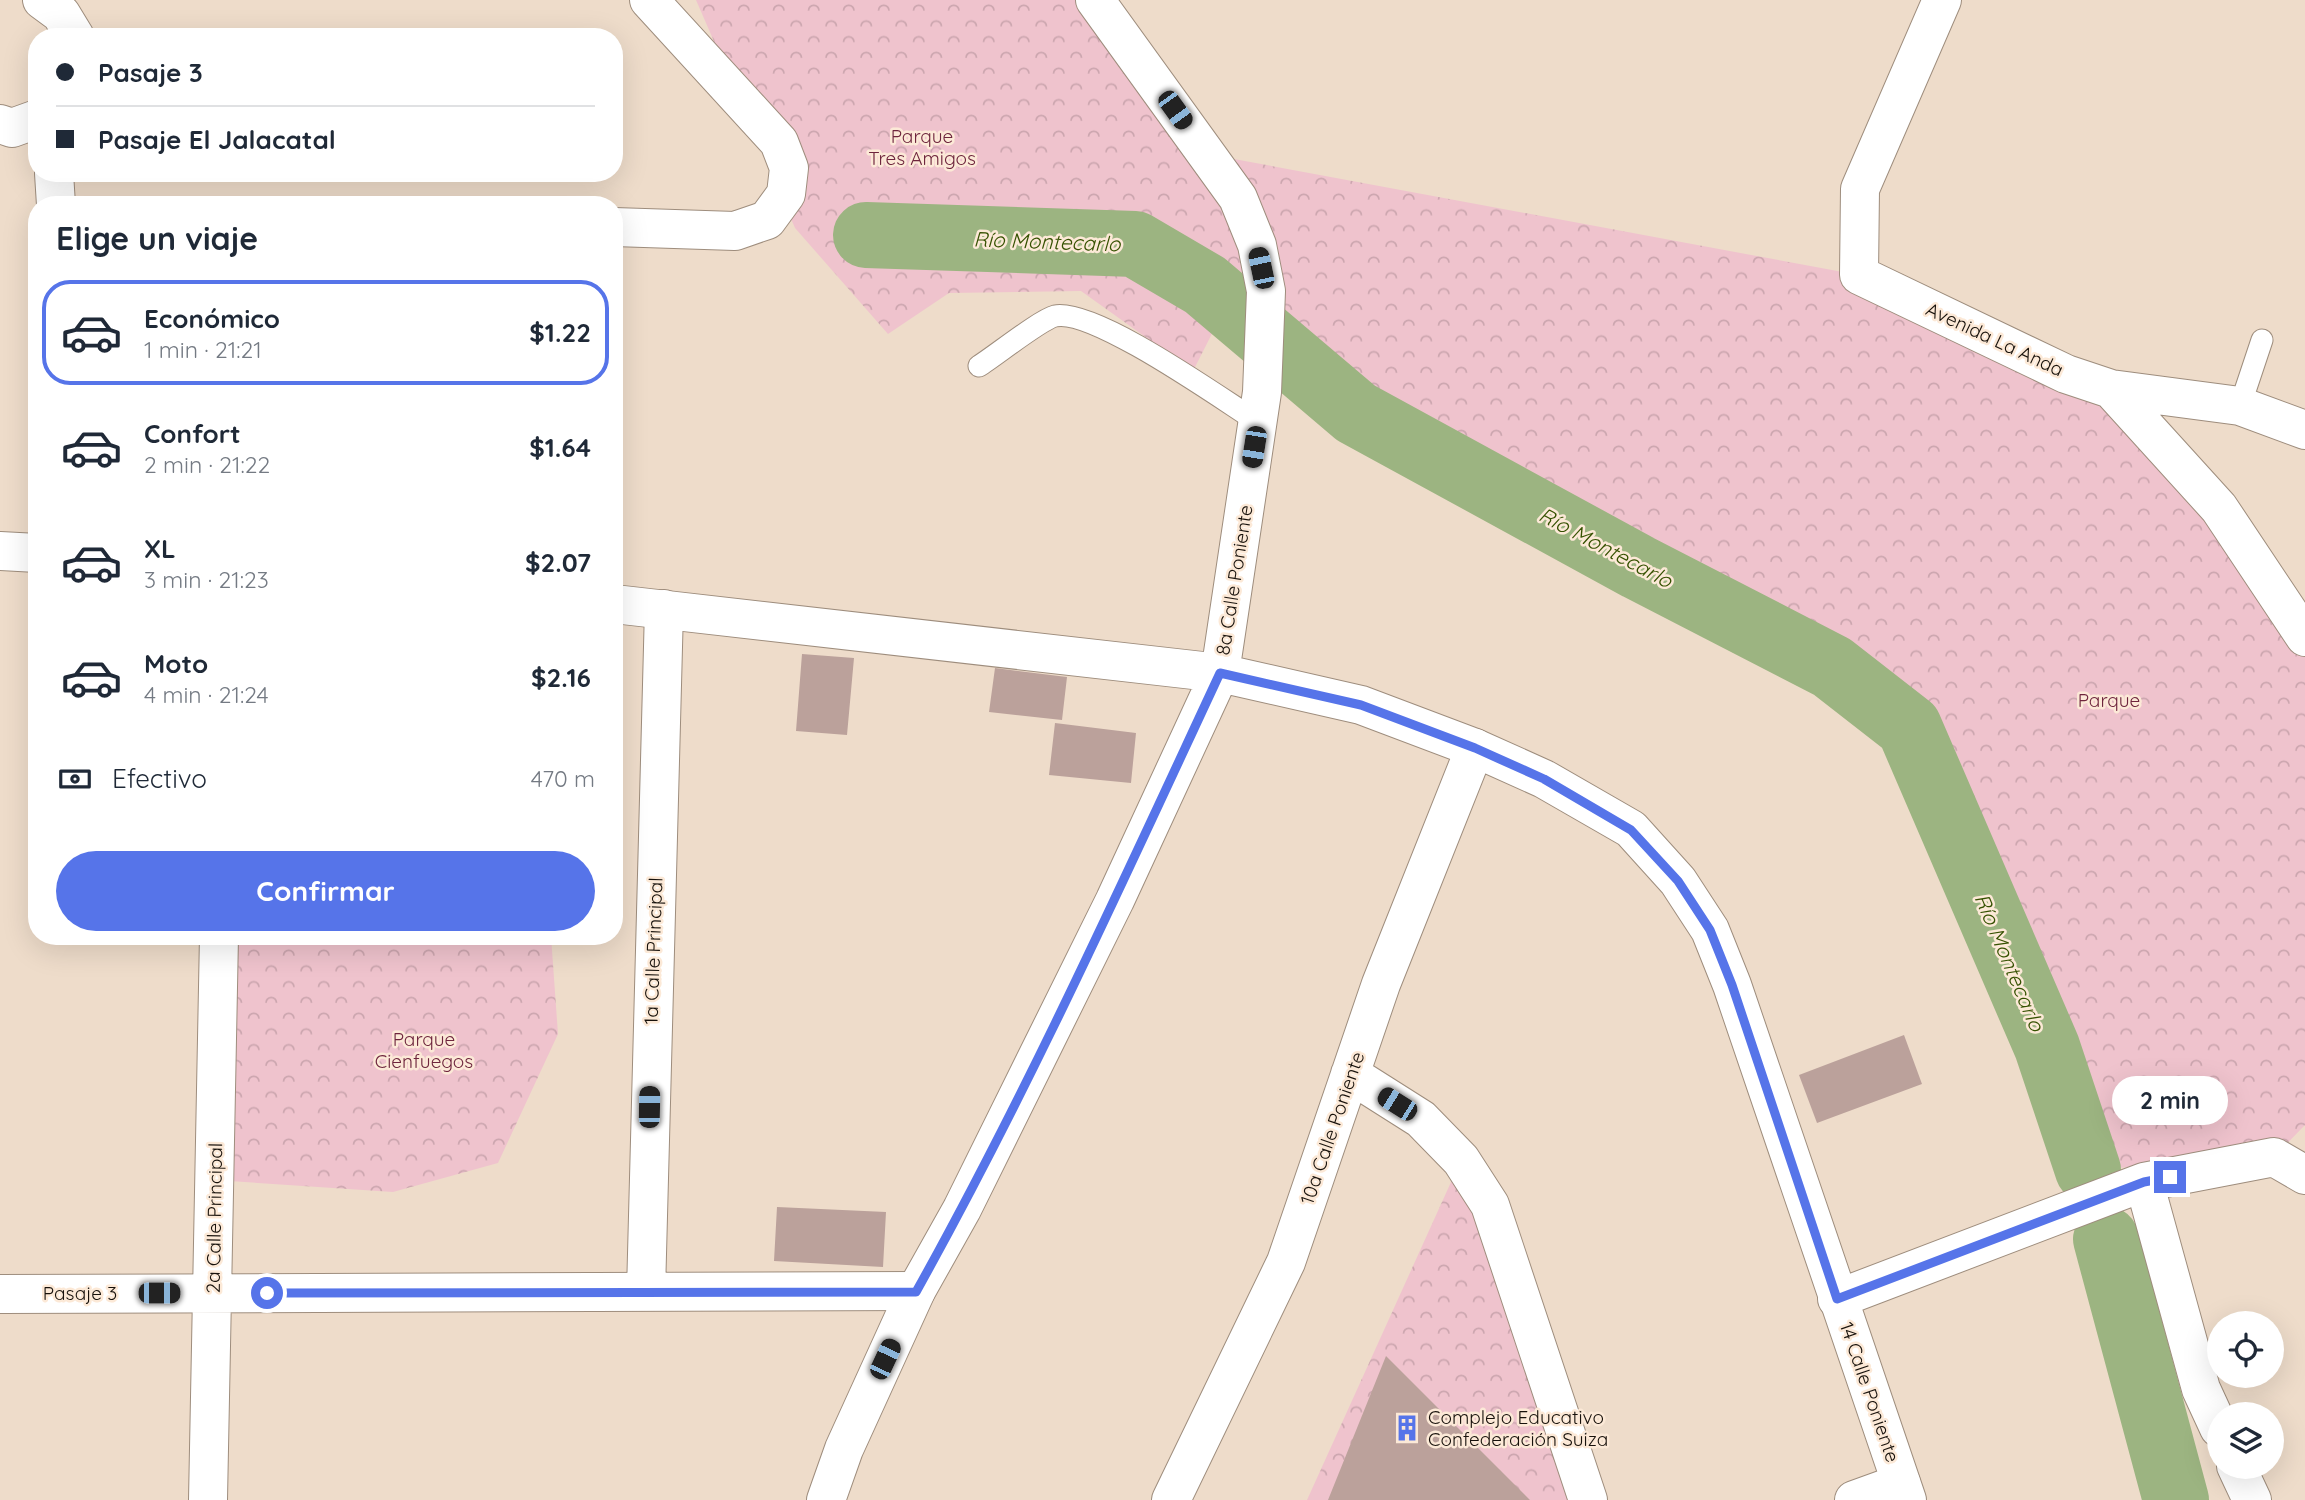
<!DOCTYPE html>
<html lang="es">
<head>
<meta charset="utf-8">
<style>
  :root { --surface:#fff; --page:#f6f6f7; --text:#1f2937; --muted:#747a83; --line:#e0e1e3; --accent:#5674e9 }
  body { margin:0; font-family:Quicksand,sans-serif; background:var(--page); color:var(--text); height:100vh; display:flex; flex-direction:column; font-size:26px; white-space:nowrap }
  * { box-sizing:border-box; margin:0 }
  p { font-size:23px; color:var(--muted) }
  .icon { flex:none; width:38px; height:38px; fill:none; stroke:currentColor; stroke-width:2; stroke-linecap:round; stroke-linejoin:round }
  .map { position:relative; flex:1; overflow:hidden }
  .side { position:absolute; left:28px; top:196px; width:595px; height:749px; display:flex; flex-direction:column; background:var(--surface); border-radius:28px; box-shadow:0 7px 28px #0002 }
  .side>* { flex:none }
  .banner { position:absolute; left:28px; top:28px; width:595px; height:154px; border-radius:28px; box-shadow:0 7px 28px #0002; display:grid; align-content:center; height:154px; padding:0 28px; background:var(--surface) }
  .fabs { position:absolute; left:2207px; top:1311px; display:grid; gap:14px }
  .fabs a { display:grid; place-items:center; width:77px; height:77px; border-radius:50%; background:var(--surface); box-shadow:0 7px 28px #0002; font-size:35px }
  .end { position:absolute; width:32px; height:32px; margin:-16px; border:9px solid #5674e9; background:#fff; box-shadow:0 0 0 4px #fff }
  .from { border-radius:50% }
  .bubble { position:absolute; height:49px; border-radius:24px; background:var(--surface); box-shadow:0 7px 28px #0002; font-size:23px; font-weight:800; line-height:49px; text-align:center }
  .car { position:absolute; width:21px; height:42px; margin:-21px -10px; border-radius:9px; box-shadow:0 0 5px 2px #0007; background:linear-gradient(#222 24%,#8ab4d8 0 40%,#222 0 76%,#8ab4d8 0 86%,#222 0) }
  .banner b { display:flex; align-items:center; gap:24px; height:66px; font-size:26px }
  .banner b+b { border-top:2px solid var(--line) }
  .banner i { width:18px; height:18px; background:var(--text) }
  ul { padding:0; list-style:none }
  li { display:flex; align-items:center; gap:21px; height:105px; margin:0 14px 10px; padding:0 14px; border:4px solid transparent; border-radius:28px }
  li div { flex:1 }
  li b { display:block; font-size:26px }
  li em { font-style:normal; font-weight:800 }
  li.current { border-color:var(--accent) }
  li>.icon { width:63px; height:63px; stroke-width:1.5 }
  h2 { padding:0 28px; font-size:32px; line-height:84px }
  .pay { display:flex; align-items:center; gap:18px; height:77px; padding:0 28px; font-size:26px }
  .pay p { margin-inline-start:auto }
  .button { display:flex; gap:14px; margin-top:auto; padding:14px 28px }
  .button a { flex:1; height:80px; border-radius:42px; background:var(--accent); color:#fff; font-size:28px; font-weight:800; line-height:80px; text-align:center }
  .map>svg:first-child { display:block }
</style>
</head>
<body>
<div class="map">
<svg width="2305" height="1500" viewBox="0 0 2305 1500">
  <defs>
    <pattern id="park-crowns" width="20" height="18" patternUnits="userSpaceOnUse" patternTransform="scale(1.75)"><rect width="20" height="18" fill="#efc3cd"/><path d="M2 6a3 3 0 1 1 6 0M12 15a3 3 0 1 1 6 0" fill="none" stroke="#cca6af"/></pattern>
  </defs>
  <rect width="100%" height="100%" fill="#eedcca"/>
  <!-- park -->
  <path fill="url(#park-crowns)" d="M696,0H1091L1207,154L1859,275L2145,424L2305,632V1125L2274,1157L2088,1170L1992,921L1909,727L1638,567L1356,413L1266,291L1251,257L1193,371L1081,291L949,293L888,334L795,228Z
    M219,936H551L558,1034L498,1163L393,1192L214,1180Z
    M1461,1160L1585,1500H1307Z"/>
  <g fill="none" stroke-linecap="round" stroke-linejoin="round">
    <!-- river -->
    <path stroke="#9cb481" stroke-width="66" d="M866,235L1135,244L1205,285L1356,413L1638,567L1832,667L1909,727L2047,1047L2088,1170
      M2106,1239L2176,1500"/>
  </g>
  <!-- building -->
  <path fill="#bba19b" d="M802,654L854,658L847,735L796,731Z
    M995,668L1067,677L1062,720L989,712Z
    M1055,723L1136,733L1131,783L1049,775Z
    M1904,1035L1922,1084L1817,1123L1799,1075Z
    M777,1207L886,1212L883,1267L774,1261Z
    M1386,1356L1530,1500H1328Z"/>
  <g fill="none" stroke-linecap="round" stroke-linejoin="round">
    <!-- service casing -->
    <g stroke="#9e8d7d" stroke-width="23">
      <path id="service" d="M979,366C995,356 1040,320 1055,316C1094,308 1220,398 1258,422
        M2240,406L2262,340"/>
    </g>
    <!-- minor casing -->
    <g stroke="#9e8d7d" stroke-width="40">
      <path id="minor" d="M42,0L61,14L75,37
        M1942,0L1860,189L1859,275L2066,374L2111,389L2219,508L2305,637
        M0,124L12,128L37,119
        M54,173L56,205
        M614,227L735,231L767,220L786,194L789,168L779,142L649,0
        M2111,389L2240,406L2305,430
        M1350,1074L1421,1119L1461,1160L1490,1205L1588,1500
        M2144,1182L2201,1389L2219,1428
        M646,1292L664,609
        M0,1294L916,1291
        M1837,1299L2144,1182L2274,1157L2305,1175
        M2236,1466L2252,1500
        M208,1500L219,936
        M1171,1500L1286,1262L1381,984L1475,748
        M1854,1500L1901,1483"/>
    </g>
    <!-- tertiary casing -->
    <g stroke="#9e8d7d" stroke-width="40">
      <path id="tertiary" d="M0,551L37,553
        M614,604L1220,673L1361,705L1475,748L1544,779L1631,829L1678,881L1710,930L1732,985L1907,1500
        M826,1500L844,1449L916,1291L962,1209L1115,900L1220,673L1262,392L1266,291L1257,245L1238,198L1095,0"/>
    </g>
    <!-- service -->
    <use href="#service" stroke="#fff" stroke-width="21"/>
    <!-- minor -->
    <use href="#minor" stroke="#fff" stroke-width="38"/>
    <!-- tertiary -->
    <use href="#tertiary" stroke="#fff" stroke-width="38"/>
  </g>
  <g fill="none" stroke-linecap="round" stroke-linejoin="round">
    <!-- route -->
    <path stroke="#5674e9" stroke-width="9" d="M267,1293L916,1292C1028,1091 1123,881 1220,673L1361,705L1475,748L1544,779L1631,830L1678,881L1710,930L1732,985L1837,1299L2144,1182L2170,1177"/>
  </g>
  <!-- icons -->
  <defs>
    <g id="building-bare" transform="scale(2.1)"><path d="M-4-6H4V6H1V3H-1V6H-4ZM-2.5-4.3h1.7v1.8h-1.7ZM.8-4.3h1.7v1.8H.8ZM-2.5-1h1.7V.8h-1.7ZM.8-1h1.7V.8H.8Z" fill="#5674e9" stroke="#fce9d7" stroke-width="2.5" paint-order="stroke"/></g>
  </defs>
  <g fill-rule="evenodd">
    <use href="#building-bare" x="1407" y="1428"/>
  </g>
  <g text-anchor="middle" dominant-baseline="central" stroke-width="5" stroke-linejoin="round" paint-order="stroke">
    <!-- park labels -->
    <g font-size="19" fill="#6e253d" stroke="#fce9d7">
      <text x="922" y="136">Parque<tspan x="922" dy="22">Tres Amigos</tspan></text>
      <text x="2109" y="700">Parque</text>
      <text x="424" y="1039">Parque<tspan x="424" dy="22">Cienfuegos</tspan></text>
    </g>
    <!-- street labels -->
    <g font-size="19" fill="#17110b" stroke="#fce9d7">
      <text transform="translate(1995 339) rotate(25)">Avenida La Anda</text>
      <text transform="translate(1234 580) rotate(-81)">8a Calle Poniente</text>
      <text transform="translate(653 951) rotate(-88)">1a Calle Principal</text>
      <text transform="translate(1332 1128) rotate(-71)">10a Calle Poniente</text>
      <text transform="translate(214 1218) rotate(-89)">2a Calle Principal</text>
      <text x="80" y="1293">Pasaje 3</text>
      <text transform="translate(1870 1392) rotate(71)">14 Calle Poniente</text>
    </g>
    <!-- poi labels -->
    <g font-size="19" fill="#17110b" stroke="#fce9d7" text-anchor="start">
      <text x="1428" y="1417">Complejo Educativo<tspan x="1428" dy="22">Confederación Suiza</tspan></text>
    </g>
    <!-- water labels -->
    <g font-size="21" font-style="italic" fill="#355100" stroke="#fce9d7">
      <text transform="translate(1047 241) rotate(2)">Río Montecarlo</text>
      <text transform="translate(1606 547) rotate(28)">Río Montecarlo</text>
      <text transform="translate(2010 962) rotate(67)">Río Montecarlo</text>
    </g>
  </g>
</svg>
<div class="fabs">
<a><svg class="icon" aria-label="locate" viewBox="0 0 24 24"><circle cx="12" cy="12" r="6"/><path d="M12 2v4M12 18v4M2 12h4M18 12h4"/></svg></a>
<a><svg class="icon" aria-label="layers" viewBox="0 0 24 24"><path d="M12 4l9 5-9 5-9-5zM3 14l9 5 9-5"/></svg></a>
</div>
<i class="end from" style="left:267px;top:1293px"></i>
<i class="end" style="left:2170px;top:1177px"></i>
<div class="bubble" style="left:2112px;top:1076px;width:116px">2 min</div>
<i class="car" style="left:1175px;top:110px;rotate:144deg"></i>
<i class="car" style="left:1261px;top:268px;rotate:348deg"></i>
<i class="car" style="left:1254px;top:447px;rotate:189deg"></i>
<i class="car" style="left:1397px;top:1104px;rotate:302deg"></i>
<i class="car" style="left:649px;top:1107px;rotate:1deg"></i>
<i class="car" style="left:159px;top:1293px;rotate:90deg"></i>
<i class="car" style="left:885px;top:1359px;rotate:25deg"></i>
<div class="banner">
<b><i class="from"></i>Pasaje 3</b>
<b><i></i>Pasaje El Jalacatal</b>
</div>
<section class="side">
<h2>Elige un viaje</h2>
<ul>
<li class="current"><svg class="icon" aria-label="car" viewBox="0 0 24 24"><path d="M5 17H2v-5l4-1 3-4h7l3 4 3 1v5h-3M9 17h6M6 11h13"/><circle cx="7" cy="17" r="2"/><circle cx="17" cy="17" r="2"/></svg><div><b>Económico</b><p>1 min · 21:21</p></div><em>$1.22</em></li>
<li><svg class="icon" aria-label="car" viewBox="0 0 24 24"><path d="M5 17H2v-5l4-1 3-4h7l3 4 3 1v5h-3M9 17h6M6 11h13"/><circle cx="7" cy="17" r="2"/><circle cx="17" cy="17" r="2"/></svg><div><b>Confort</b><p>2 min · 21:22</p></div><em>$1.64</em></li>
<li><svg class="icon" aria-label="car" viewBox="0 0 24 24"><path d="M5 17H2v-5l4-1 3-4h7l3 4 3 1v5h-3M9 17h6M6 11h13"/><circle cx="7" cy="17" r="2"/><circle cx="17" cy="17" r="2"/></svg><div><b>XL</b><p>3 min · 21:23</p></div><em>$2.07</em></li>
<li><svg class="icon" aria-label="car" viewBox="0 0 24 24"><path d="M5 17H2v-5l4-1 3-4h7l3 4 3 1v5h-3M9 17h6M6 11h13"/><circle cx="7" cy="17" r="2"/><circle cx="17" cy="17" r="2"/></svg><div><b>Moto</b><p>4 min · 21:24</p></div><em>$2.16</em></li>
</ul>
<div class="pay"><svg class="icon" aria-label="cash" viewBox="0 0 24 24"><path d="M3 7h18v10H3z"/><circle cx="12" cy="12" r="2"/></svg>Efectivo<p>470 m</p></div>
<div class="button"><a>Confirmar</a></div>
</section>
</div>
</body>
</html>
